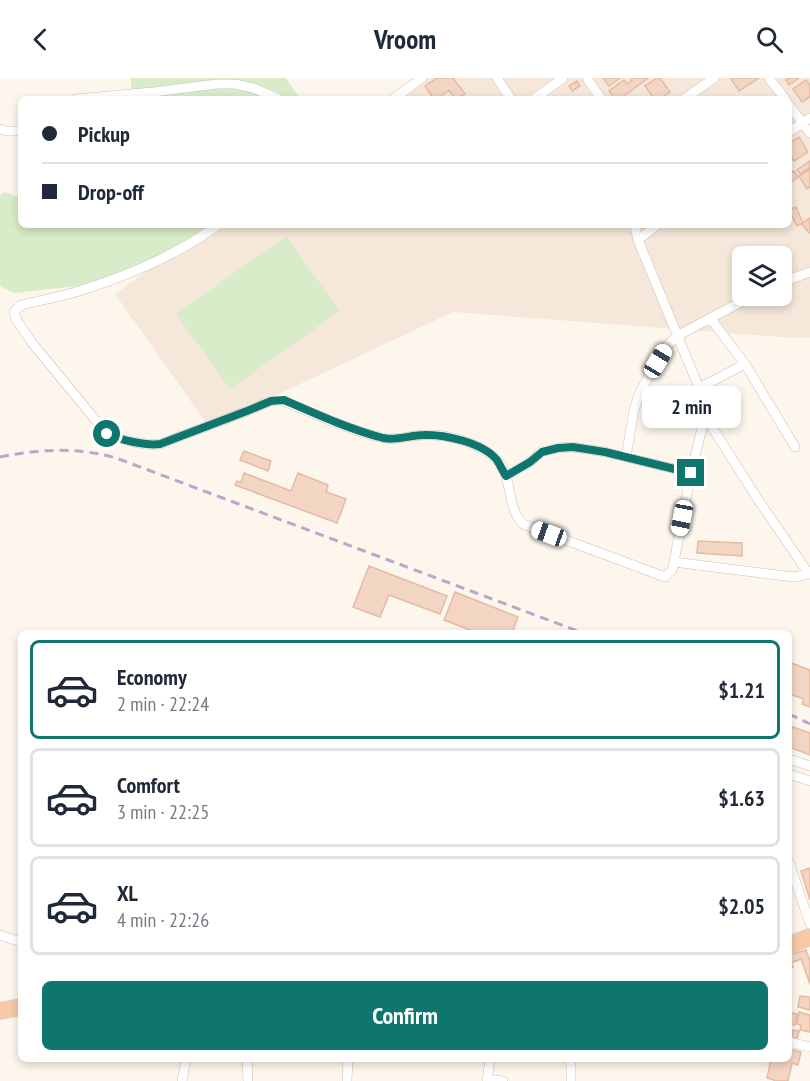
<!DOCTYPE html>
<html lang="en">
<head>
<meta charset="utf-8">
<style>
  :root { --surface:#fff; --page:#f2f2f3; --text:#1f2937; --muted:#747a83; --line:#e0e1e3; --accent:#0f766e }
  body { margin:0; font-family:"PT Sans Narrow",sans-serif; background:var(--page); color:var(--text); height:100vh; display:flex; flex-direction:column; font-size:22px; white-space:nowrap }
  * { box-sizing:border-box; margin:0 }
  p { font-size:20px; color:var(--muted) }
  .icon { flex:none; width:33px; height:33px; fill:none; stroke:currentColor; stroke-width:2; stroke-linecap:round; stroke-linejoin:round }
  .map { position:relative; flex:1; overflow:hidden }
  .side { position:absolute; left:18px; top:552px; width:774px; height:432px; display:flex; flex-direction:column; background:var(--surface); border-radius:9px; box-shadow:0 3px 9px #0003 }
  .side>* { flex:none }
  .hud { position:absolute; left:18px; top:18px; width:774px; height:132px; border-radius:9px; box-shadow:0 3px 9px #0003; display:grid; align-content:center; height:132px; padding:0 24px; background:var(--surface) }
  .controls { position:absolute; left:732px; top:168px; display:grid; gap:12px }
  .controls a { display:grid; place-items:center; width:60px; height:60px; border-radius:9px; background:var(--surface); box-shadow:0 3px 9px #0003; font-size:30px }
  .end { position:absolute; width:27px; height:27px; margin:-14px; border:8px solid #0f766e; background:#fff; box-shadow:0 0 0 3px #fff }
  .from { border-radius:50% }
  .bubble { position:absolute; height:42px; border-radius:9px; background:var(--surface); box-shadow:0 3px 9px #0003; font-size:20px; font-weight:800; line-height:42px; text-align:center }
  .car { position:absolute; width:18px; height:36px; margin:-18px -9px; border-radius:8px; box-shadow:0 0 4px 2px #0007; background:linear-gradient(#fff 24%,#345 0 40%,#fff 0 76%,#345 0 86%,#fff 0) }
  .hud b { display:flex; align-items:center; gap:21px; height:57px; font-size:22px }
  .hud b+b { border-top:2px solid var(--line) }
  .hud i { width:15px; height:15px; background:var(--text) }
  ul { padding:10px 0 0; list-style:none }
  li { display:flex; align-items:center; gap:18px; height:99px; margin:0 12px 9px; padding:0 12px; border:3px solid var(--line); border-radius:9px }
  li div { flex:1 }
  li b { display:block; font-size:22px }
  li em { font-style:normal; font-weight:800 }
  li.on { border-color:var(--accent) }
  li>.icon { width:54px; height:54px; stroke-width:1.5 }
  .cta { display:flex; gap:12px; margin-top:auto; padding:12px 24px }
  .cta a { flex:1; height:69px; border-radius:9px; background:var(--accent); color:#fff; font-size:24px; font-weight:800; line-height:69px; text-align:center }
  header { display:flex; justify-content:space-between; align-items:center; height:78px; padding:0 24px; background:var(--surface); font-size:27px; font-weight:800 }
  .map>svg:first-child { display:block }
</style>
</head>
<body>
<header><svg class="icon" aria-label="back" viewBox="0 0 24 24"><path d="M15 5l-7 7 7 7"/></svg>Vroom<svg class="icon" aria-label="search" viewBox="0 0 24 24"><circle cx="10" cy="10" r="6"/><path d="M15 15l6 6"/></svg></header>
<div class="map">
<svg width="810" height="1003" viewBox="0 0 810 1003">
  <rect width="100%" height="100%" fill="#fdf6ec"/>
  <!-- residential -->
  <path fill="#f5e8da" fill-rule="evenodd" d="M415,0H810V260H794L453,234L209,349L115,216L210,147H789V21H386ZM742,178H782V218H742Z"/>
  <!-- green -->
  <path fill="#d8ecc9" d="M131,0H286L300,21H162L131,15Z
    M4,114L21,120V147H214L143,187L79,208L14,215L0,208V117Z
    M286,158L340,233L230,311L176,236Z"/>
  <!-- building -->
  <path fill="#f3d5c3" stroke="#e6bba3" stroke-width="1.5" d="M437,0H453L465,16L455,21L449,12L437,21H434L425,8Z
    M603,0H620L609,8Z
    M631,0H648L620,21H615L609,13L624,2L627,6L632,2Z
    M657,0H660L670,14L660,21H654L645,8Z
    M733,0H759L739,13L731,1Z
    M790,0H799L789,7L786,2Z
    M806,2L810,7V19L802,24L793,11Z
    M577,3L580,8L572,13L569,8Z
    M799,59L808,74L794,83L789,76V66Z
    M810,83V89L800,96L797,92Z
    M810,91V109L807,111L799,98Z
    M794,93L798,99L789,105V96Z
    M796,129L803,145L797,148L789,132Z
    M810,140V154L809,155L802,146Z
    M244,373L271,383L268,393L240,382Z
    M244,395L291,413L298,395L328,407L326,414L346,421L337,445L235,407L237,403L241,404Z
    M698,463L742,465V478L697,475Z
    M369,488L447,518L440,536L389,517L380,539L353,529Z
    M455,514L518,539L512,555H478L444,542Z
    M789,584L810,592V629L802,626L804,621L789,616Z
    M793,649L810,655V677L789,669V658Z
    M810,790V822L801,793Z
    M806,872L810,883V906L801,881L791,885L793,889L789,891V877Z
    M800,918L810,919V932L798,929Z
    M789,934L797,936L795,947L789,946V947Z
    M799,934L810,937V954L800,952L801,947L797,946Z
    M793,952L799,953L797,961L792,960Z
    M789,971L801,974L798,987L792,985L788,1003H774V1002L767,1000L771,981H789Z"/>
  <g fill="none" stroke-linecap="round" stroke-linejoin="round">
    <!-- minor casing -->
    <g stroke="#d1beb0" stroke-width="10">
      <path id="minor" d="M497,0L511,21
        M587,0L601,21
        M769,0L785,21
        M76,21L153,14L217,6H235L253,10L279,21
        M393,21L422,0
        M534,21L563,0
        M684,21L714,0
        M789,27L810,55
        M0,51L7,53H21
        M789,54L810,40
        M218,147C177,177 127,198 79,213C60,219 40,222 21,227L14,234L17,243L33,266L107,356C121,362 146,368 160,366L247,333L271,323H283C316,336 349,352 383,360C397,363 411,357 425,357C448,356 476,364 494,379C514,396 505,428 523,446L665,499L672,492L674,484
        M635,147L638,162L699,310L705,338L757,420L809,496L810,495
        M638,162L657,147
        M782,204L810,194
        M710,240L745,286L795,369
        M699,310L745,286
        M705,338L691,395L674,484L785,498L795,499L809,496
        M626,379L634,332L640,314L665,270L677,258L752,218
        M506,398L530,384L541,374L558,370L573,369L605,374L691,395
        M789,681L810,688
        M789,696L810,703
        M789,784L810,846
        M0,857L21,864
        M789,964L810,969
        M247,981L248,1003
        M568,981L571,987V1003
        M488,1001L503,1003
        M182,1003L186,981
        M347,1003L348,981
        M487,1003L490,981"/>
    </g>
    <!-- trunk casing -->
    <g stroke="#dad1cd" stroke-width="18">
      <path id="trunk" d="M789,867L810,859
        M0,933L21,929"/>
    </g>
    <!-- minor -->
    <use href="#minor" stroke="#fff" stroke-width="9"/>
    <!-- trunk -->
    <use href="#trunk" stroke="#f9c8a4" stroke-width="16"/>
    <!-- rail -->
    <path stroke="#b9a8c9" stroke-width="3" stroke-dasharray="9 6" stroke-linecap="butt" d="M0,379C38,371 78,369 116,380L583,555
      M789,636L810,646"/>
  </g>
  <g fill="none" stroke-linecap="round" stroke-linejoin="round">
    <!-- route -->
    <path stroke="#0f766e" stroke-width="8" d="M107,356C121,362 146,368 160,366L247,333L271,323L284,322C316,336 349,351 383,360C396,363 411,357 424,357C445,356 483,365 497,382C500,387 503,393 506,398L530,384L542,374L558,370L573,369L605,374L691,395"/>
  </g>
</svg>
<div class="controls">
<a><svg class="icon" aria-label="layers" viewBox="0 0 24 24"><path d="M12 4l9 5-9 5-9-5zM3 14l9 5 9-5"/></svg></a>
</div>
<i class="end from" style="left:107px;top:356px"></i>
<i class="end" style="left:691px;top:395px"></i>
<div class="bubble" style="left:642px;top:308px;width:99px">2 min</div>
<i class="car" style="left:658px;top:283px;rotate:31deg"></i>
<i class="car" style="left:682px;top:440px;rotate:191deg"></i>
<i class="car" style="left:549px;top:456px;rotate:290deg"></i>
<div class="hud">
<b><i class="from"></i>Pickup</b>
<b><i></i>Drop-off</b>
</div>
<section class="side">
<ul>
<li class="on"><svg class="icon" aria-label="car" viewBox="0 0 24 24"><path d="M5 17H2v-5l4-1 3-4h7l3 4 3 1v5h-3M9 17h6M6 11h13"/><circle cx="7" cy="17" r="2"/><circle cx="17" cy="17" r="2"/></svg><div><b>Economy</b><p>2 min · 22:24</p></div><em>$1.21</em></li>
<li><svg class="icon" aria-label="car" viewBox="0 0 24 24"><path d="M5 17H2v-5l4-1 3-4h7l3 4 3 1v5h-3M9 17h6M6 11h13"/><circle cx="7" cy="17" r="2"/><circle cx="17" cy="17" r="2"/></svg><div><b>Comfort</b><p>3 min · 22:25</p></div><em>$1.63</em></li>
<li><svg class="icon" aria-label="car" viewBox="0 0 24 24"><path d="M5 17H2v-5l4-1 3-4h7l3 4 3 1v5h-3M9 17h6M6 11h13"/><circle cx="7" cy="17" r="2"/><circle cx="17" cy="17" r="2"/></svg><div><b>XL</b><p>4 min · 22:26</p></div><em>$2.05</em></li>
</ul>
<div class="cta"><a>Confirm</a></div>
</section>
</div>
</body>
</html>
